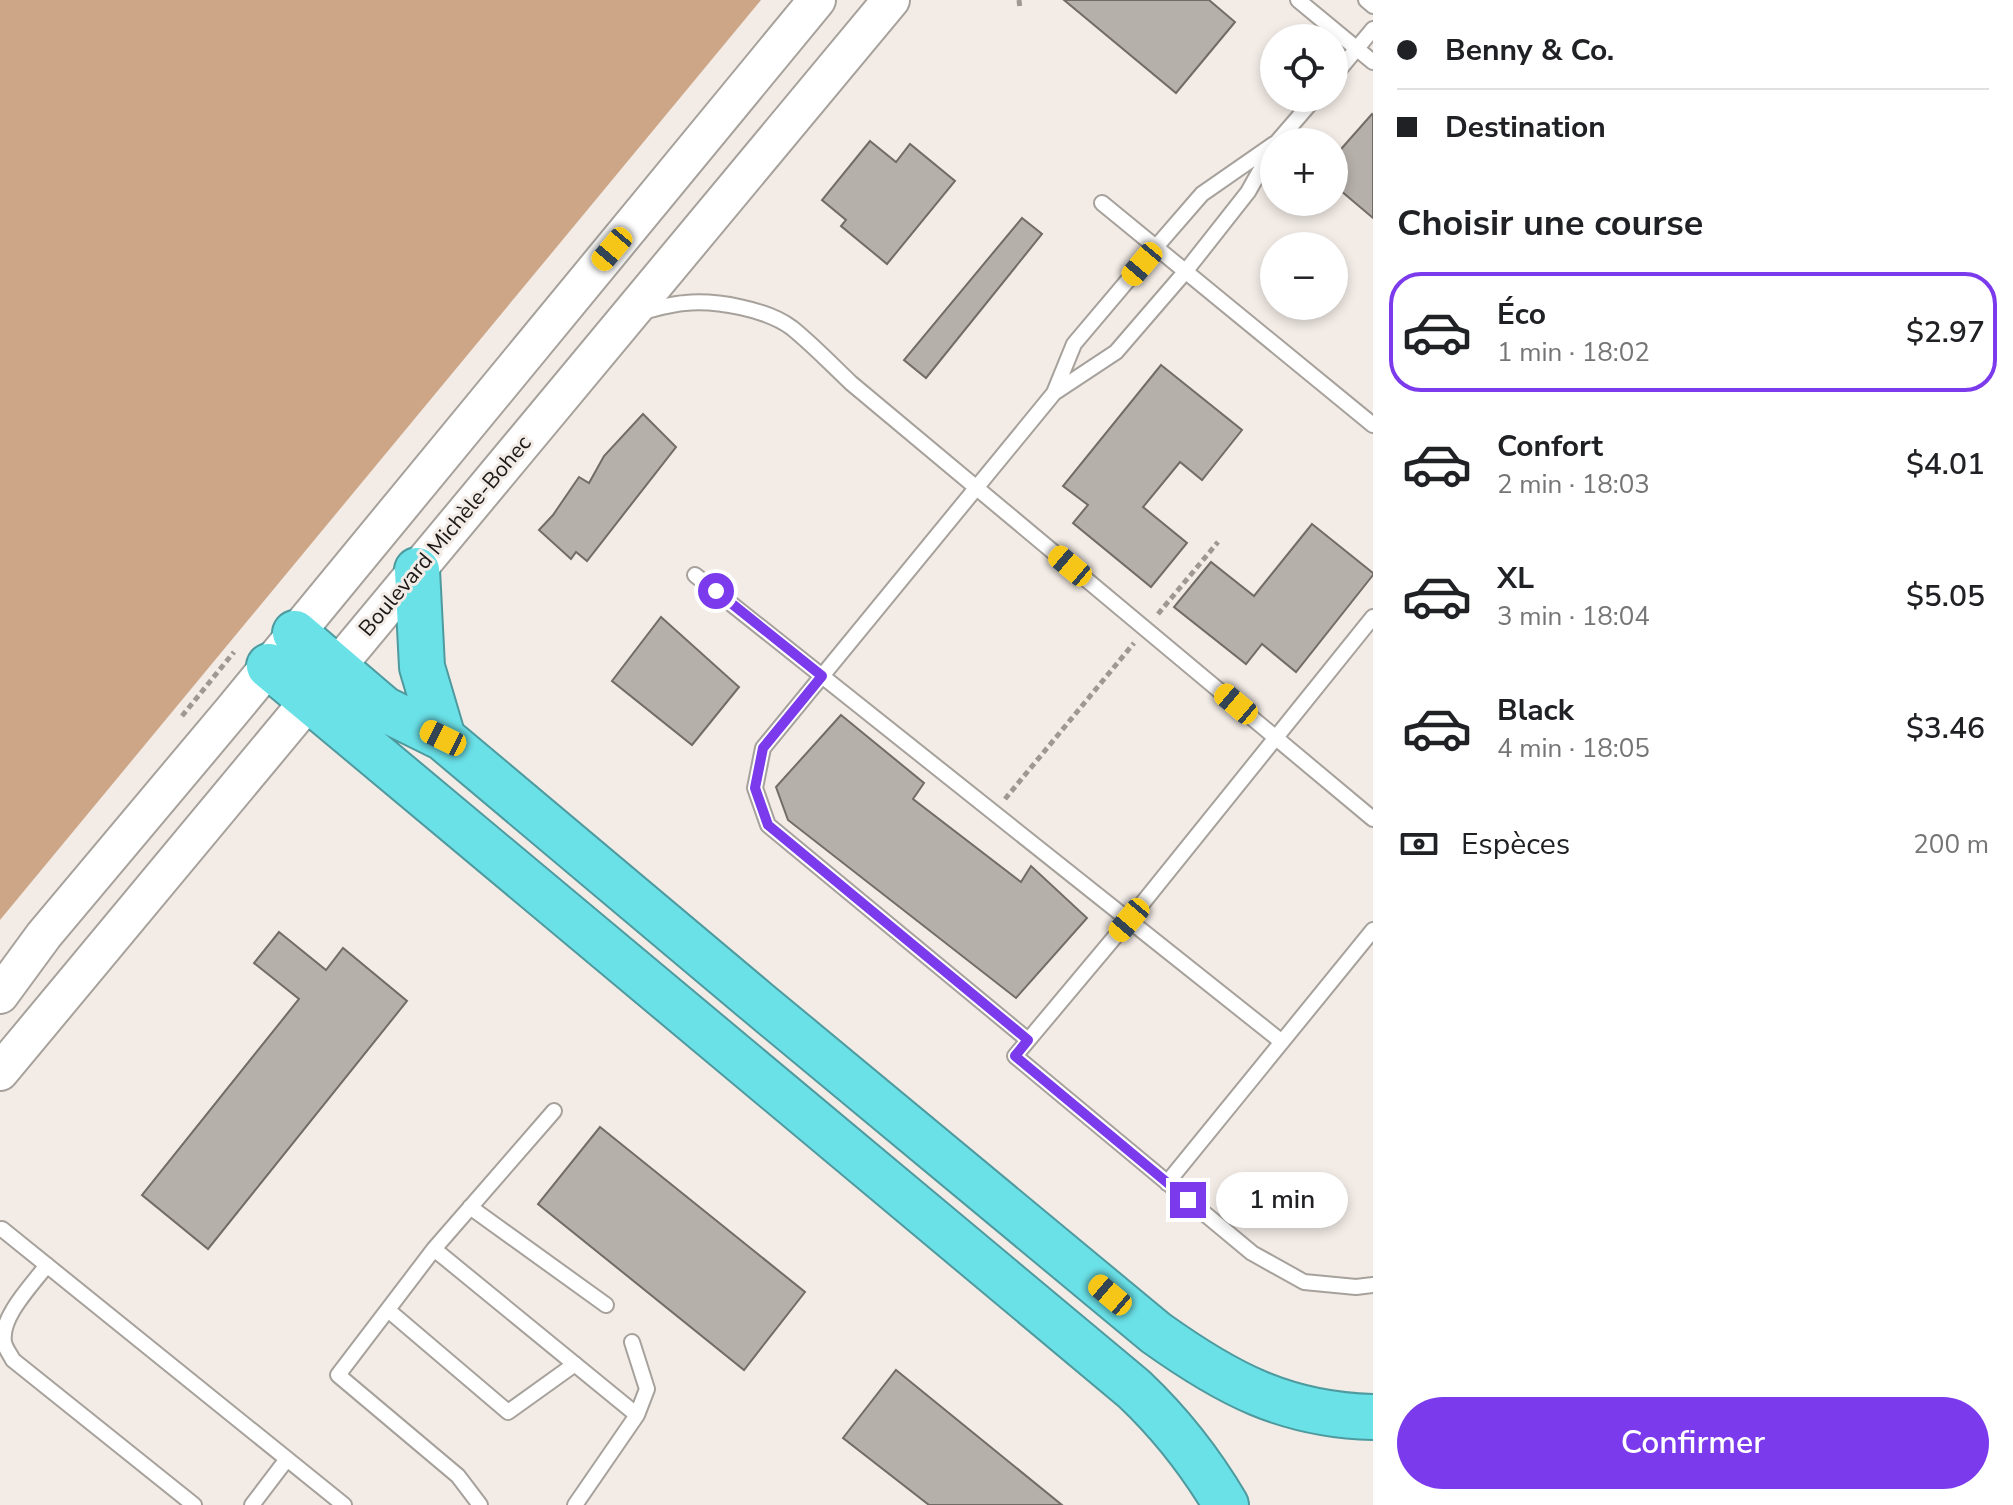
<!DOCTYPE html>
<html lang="fr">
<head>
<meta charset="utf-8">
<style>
  :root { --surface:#fff; --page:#f2f2f2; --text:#202124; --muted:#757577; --line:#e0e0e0; --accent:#7c3aed }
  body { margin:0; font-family:"Nunito Sans",sans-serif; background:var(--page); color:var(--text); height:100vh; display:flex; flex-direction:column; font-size:30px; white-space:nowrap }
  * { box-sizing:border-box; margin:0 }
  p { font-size:26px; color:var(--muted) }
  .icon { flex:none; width:44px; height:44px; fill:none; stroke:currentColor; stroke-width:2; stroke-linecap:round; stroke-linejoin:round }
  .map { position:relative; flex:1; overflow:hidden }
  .sheet { display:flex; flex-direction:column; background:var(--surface); width:640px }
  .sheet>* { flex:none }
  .banner { display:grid; align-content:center; height:176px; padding:0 24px; background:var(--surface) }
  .tools { position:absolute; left:1260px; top:24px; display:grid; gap:16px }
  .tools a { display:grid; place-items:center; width:88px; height:88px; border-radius:50%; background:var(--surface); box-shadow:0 4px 12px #0003; font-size:40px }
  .end { position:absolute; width:36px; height:36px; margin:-18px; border:10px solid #7c3aed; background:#fff; box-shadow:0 0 0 4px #fff }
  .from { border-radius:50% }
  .bubble { position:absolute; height:56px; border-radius:28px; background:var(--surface); box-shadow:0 4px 12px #0003; font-size:26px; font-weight:600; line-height:56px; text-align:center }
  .car { position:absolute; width:24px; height:48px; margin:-24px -12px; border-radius:10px; box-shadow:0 0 6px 2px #0007; background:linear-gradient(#f5c518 24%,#345 0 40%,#f5c518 0 76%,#345 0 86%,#f5c518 0) }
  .banner b { display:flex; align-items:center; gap:28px; height:76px; font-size:30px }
  .banner b+b { border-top:2px solid var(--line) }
  .banner i { width:20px; height:20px; background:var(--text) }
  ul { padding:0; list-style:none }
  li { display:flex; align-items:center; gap:24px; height:120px; margin:0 16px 12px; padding:0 8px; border:4px solid transparent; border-radius:32px }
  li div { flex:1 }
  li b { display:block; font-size:30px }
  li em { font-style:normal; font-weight:600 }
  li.selected { border-color:var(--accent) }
  li>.icon { width:72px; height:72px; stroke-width:1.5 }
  h2 { padding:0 24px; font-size:36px; line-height:96px }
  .pay { display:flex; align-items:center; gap:20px; height:88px; padding:0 24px; font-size:30px }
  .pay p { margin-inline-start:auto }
  .button { display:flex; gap:16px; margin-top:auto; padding:16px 24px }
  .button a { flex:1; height:92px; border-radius:48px; background:var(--accent); color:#fff; font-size:32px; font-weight:600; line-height:92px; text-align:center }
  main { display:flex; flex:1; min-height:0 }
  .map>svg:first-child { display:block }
</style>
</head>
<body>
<main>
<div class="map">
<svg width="1373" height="1505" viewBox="0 0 1373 1505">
  <rect width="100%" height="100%" fill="#f2ebe6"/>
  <!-- forest -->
  <path fill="#cca686" d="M0,0H761L0,920Z"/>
  <!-- building -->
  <path fill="#b6b0ab" stroke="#726c67" stroke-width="2" d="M1064,0H1209L1235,22L1176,93Z
    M1372,114L1373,115V218L1334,185V157Z
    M870,141L896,162L910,144L955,181L887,264L841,226L846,220L822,200Z
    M1022,218L1042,234L926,378L904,360Z
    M1161,365L1242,430L1202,480L1180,462L1143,507L1187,543L1151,587L1073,523L1088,505L1063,486Z
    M643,414L676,447L587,561L576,552L571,559L539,530L553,515L579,477L589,483L604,456Z
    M1312,524L1373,573V575L1296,672L1262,644L1246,664L1174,607L1211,562L1254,596Z
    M661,617L739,687L692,745L612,681Z
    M841,715L924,783L913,799L1021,882L1031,866L1087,918L1016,998L788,820L776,787Z
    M279,932L326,970L343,948L407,1001L208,1249L142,1195L299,999L254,963Z
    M600,1127L805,1292L744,1370L538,1204Z
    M896,1370L1062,1505H929L843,1438Z"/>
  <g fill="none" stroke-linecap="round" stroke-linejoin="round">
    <!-- service casing -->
    <g stroke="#a7a19c" stroke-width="18">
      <path id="service" d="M1298,0L1373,62
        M1366,0L1373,6
        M1334,76L1373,29
        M1277,142L1315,98
        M1102,203L1373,425
        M643,312C657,308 671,304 685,303C716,300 767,309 792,328C813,345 832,365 851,383L1373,819
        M1054,393L1116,352L1185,272L1248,192L1274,146
        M695,575L1282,1042
        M1373,617L1129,920L1015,1056L1252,1253L1304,1282L1356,1287L1373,1285
        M1028,1040L768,825L755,788L763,748L1054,393L1074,344L1156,247L1202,194L1274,144
        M554,1111L434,1249L637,1415L575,1505
        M1167,1183L1373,930
        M470,1207L606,1305
        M2,1229L344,1505
        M434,1249L338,1375L458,1476L480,1505
        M47,1265C32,1285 0,1317 4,1342C5,1348 10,1354 13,1360L194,1505
        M388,1310L508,1412L575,1364
        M632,1342L647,1389L637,1415
        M252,1505L287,1459"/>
    </g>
    <!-- tertiary casing -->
    <g stroke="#a7a19c" stroke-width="40">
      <path id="tertiary" d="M0,995L44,935L232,711L817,0
        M0,1072L891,0"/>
    </g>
    <!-- motorway casing -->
    <g stroke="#4e9a9e" stroke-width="48">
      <path id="motorway" d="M417,570L422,667L443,738
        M295,633L384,709L443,738L757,1002L1156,1333C1226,1383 1285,1415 1373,1417
        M269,666L1134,1389C1171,1424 1200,1461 1226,1505"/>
    </g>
    <!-- path -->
    <path stroke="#9d9894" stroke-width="5" stroke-dasharray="6 4" stroke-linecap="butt" d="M1019,0L1020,9
      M1158,614L1218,542
      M182,716L234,652
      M1005,799L1134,643"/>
    <!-- service -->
    <use href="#service" stroke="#fff" stroke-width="14"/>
    <!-- tertiary -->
    <use href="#tertiary" stroke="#fff" stroke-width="36"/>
    <!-- motorway -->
    <use href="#motorway" stroke="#6ae0e7" stroke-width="44"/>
  </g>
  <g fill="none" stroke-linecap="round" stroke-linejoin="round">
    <!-- route -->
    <path stroke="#7c3aed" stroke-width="10" d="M716,591L822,676L763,748L755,788L768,825L1028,1040L1015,1056L1188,1200"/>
  </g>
  <g text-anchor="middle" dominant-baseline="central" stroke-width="6" stroke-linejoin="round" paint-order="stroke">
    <!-- street labels -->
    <g font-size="22" fill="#1b1816" stroke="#f2ebe6">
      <text transform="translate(445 536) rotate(-50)">Boulevard Michèle-Bohec</text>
    </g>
  </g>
</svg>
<div class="tools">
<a><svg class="icon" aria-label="locate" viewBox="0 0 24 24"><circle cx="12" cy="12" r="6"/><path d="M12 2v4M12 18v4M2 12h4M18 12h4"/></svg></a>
<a>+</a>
<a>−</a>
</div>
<i class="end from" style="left:716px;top:591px"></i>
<i class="end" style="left:1188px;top:1200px"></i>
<div class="bubble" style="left:1216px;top:1172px;width:132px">1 min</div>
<i class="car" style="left:612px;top:249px;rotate:220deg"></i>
<i class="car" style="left:1142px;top:264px;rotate:220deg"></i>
<i class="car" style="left:1070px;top:566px;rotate:310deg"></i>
<i class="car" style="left:1236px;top:704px;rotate:310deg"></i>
<i class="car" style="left:443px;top:738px;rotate:296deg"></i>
<i class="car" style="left:1129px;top:920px;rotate:220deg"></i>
<i class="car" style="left:1110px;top:1295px;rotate:310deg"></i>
</div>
<section class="sheet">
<div class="banner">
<b><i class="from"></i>Benny &amp; Co.</b>
<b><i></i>Destination</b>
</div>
<h2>Choisir une course</h2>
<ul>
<li class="selected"><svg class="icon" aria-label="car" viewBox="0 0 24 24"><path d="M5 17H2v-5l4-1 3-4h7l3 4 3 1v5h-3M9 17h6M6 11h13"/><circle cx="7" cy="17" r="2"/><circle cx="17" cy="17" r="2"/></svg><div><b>Éco</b><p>1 min · 18:02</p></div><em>$2.97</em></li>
<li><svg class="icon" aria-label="car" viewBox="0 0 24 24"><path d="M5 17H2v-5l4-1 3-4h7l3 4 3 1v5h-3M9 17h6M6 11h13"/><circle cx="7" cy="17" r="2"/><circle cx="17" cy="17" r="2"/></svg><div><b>Confort</b><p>2 min · 18:03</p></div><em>$4.01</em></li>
<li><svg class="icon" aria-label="car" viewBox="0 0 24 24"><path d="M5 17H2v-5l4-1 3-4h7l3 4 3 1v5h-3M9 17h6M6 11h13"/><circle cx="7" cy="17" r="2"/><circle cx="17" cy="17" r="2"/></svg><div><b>XL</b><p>3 min · 18:04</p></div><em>$5.05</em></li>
<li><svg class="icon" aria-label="car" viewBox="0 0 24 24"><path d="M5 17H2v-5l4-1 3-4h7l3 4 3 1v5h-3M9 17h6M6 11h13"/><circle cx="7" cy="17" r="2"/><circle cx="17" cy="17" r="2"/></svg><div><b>Black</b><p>4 min · 18:05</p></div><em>$3.46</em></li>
</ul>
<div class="pay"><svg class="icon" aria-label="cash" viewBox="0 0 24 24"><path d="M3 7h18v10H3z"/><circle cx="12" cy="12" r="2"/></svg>Espèces<p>200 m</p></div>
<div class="button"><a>Confirmer</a></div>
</section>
</main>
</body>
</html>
